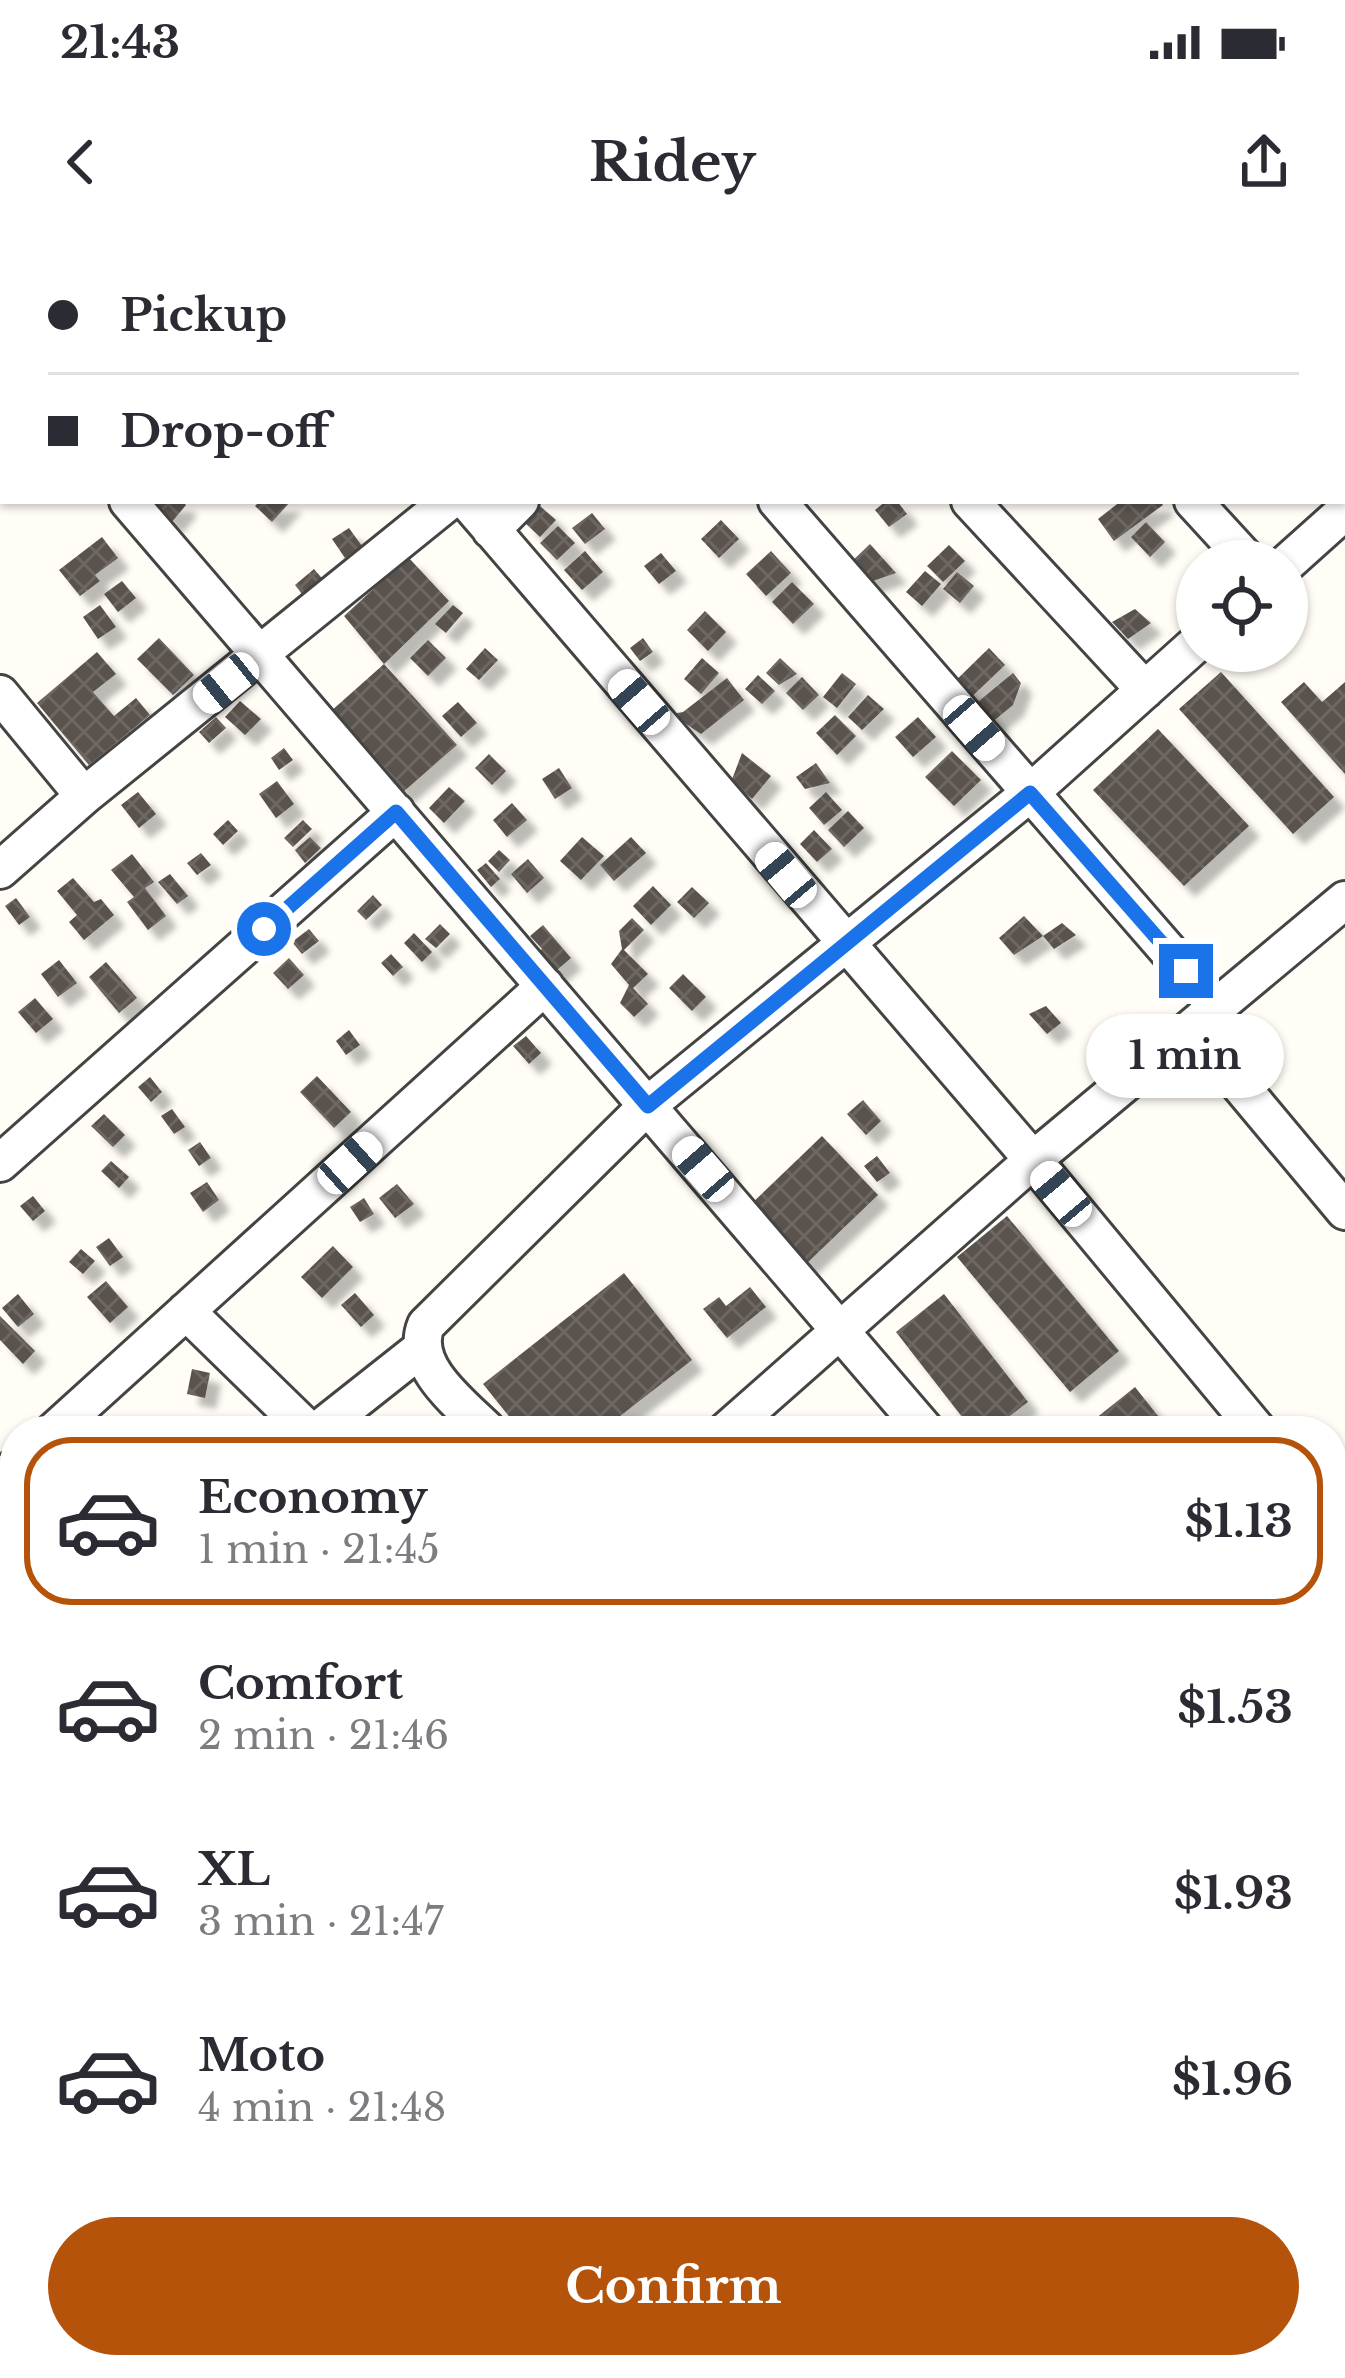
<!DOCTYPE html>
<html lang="en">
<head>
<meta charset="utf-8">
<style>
  :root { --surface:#fff; --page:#f7f7f7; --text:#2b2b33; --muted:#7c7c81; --line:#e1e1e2; --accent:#b45309 }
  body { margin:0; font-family:"Libre Baskerville",serif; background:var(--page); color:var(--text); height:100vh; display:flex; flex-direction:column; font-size:45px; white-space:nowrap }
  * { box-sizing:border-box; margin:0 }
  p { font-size:39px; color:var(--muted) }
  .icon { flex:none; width:66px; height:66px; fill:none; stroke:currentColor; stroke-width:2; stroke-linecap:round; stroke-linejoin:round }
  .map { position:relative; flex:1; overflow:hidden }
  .details { position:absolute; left:0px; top:1176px; width:1347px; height:963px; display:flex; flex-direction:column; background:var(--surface); border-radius:48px 48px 0 0; box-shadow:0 3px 9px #0004 }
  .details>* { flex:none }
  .guide { position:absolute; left:0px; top:0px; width:1347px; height:264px; box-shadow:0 3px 9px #0004; display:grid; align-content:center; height:264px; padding:0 48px; background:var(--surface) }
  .fabs { position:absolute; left:1176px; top:300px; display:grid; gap:24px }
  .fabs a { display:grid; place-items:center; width:132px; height:132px; border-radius:50%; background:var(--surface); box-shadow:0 3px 9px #0004; font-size:60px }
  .end { position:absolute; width:54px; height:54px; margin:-27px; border:15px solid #1a73e8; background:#fff; box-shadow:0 0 0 6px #fff }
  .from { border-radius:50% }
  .bubble { position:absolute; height:84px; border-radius:42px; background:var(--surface); box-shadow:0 3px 9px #0004; font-size:39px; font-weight:800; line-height:84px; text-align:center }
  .car { position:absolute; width:36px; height:72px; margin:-36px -18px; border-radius:15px; box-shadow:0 0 9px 3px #0007; background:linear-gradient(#fff 24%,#345 0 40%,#fff 0 76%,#345 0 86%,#fff 0) }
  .guide b { display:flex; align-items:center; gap:42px; height:114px; font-size:45px }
  .guide b+b { border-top:3px solid var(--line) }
  .guide i { width:30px; height:30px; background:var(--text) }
  ul { padding:21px 0 0; list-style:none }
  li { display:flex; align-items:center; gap:36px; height:168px; margin:0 24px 18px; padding:0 24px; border:6px solid transparent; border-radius:48px }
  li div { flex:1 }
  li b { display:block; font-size:45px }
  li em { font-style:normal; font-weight:800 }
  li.current { border-color:var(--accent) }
  li>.icon { width:108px; height:108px; stroke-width:1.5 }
  .action { display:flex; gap:24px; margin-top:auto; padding:24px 48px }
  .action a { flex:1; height:138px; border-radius:72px; background:var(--accent); color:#fff; font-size:48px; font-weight:800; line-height:138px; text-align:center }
  .status { display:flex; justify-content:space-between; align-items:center; height:84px; padding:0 60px; background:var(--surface); direction:ltr }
  .status svg { height:33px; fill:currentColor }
  header { display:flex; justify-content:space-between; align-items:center; height:156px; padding:0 48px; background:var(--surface); font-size:54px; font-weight:800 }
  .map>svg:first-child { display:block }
</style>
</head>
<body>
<div class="status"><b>21:43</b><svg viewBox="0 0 49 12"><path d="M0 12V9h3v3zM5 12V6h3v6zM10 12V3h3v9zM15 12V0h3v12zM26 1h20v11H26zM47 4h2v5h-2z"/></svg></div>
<header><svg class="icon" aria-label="back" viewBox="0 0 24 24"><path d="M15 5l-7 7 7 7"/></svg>Ridey<svg class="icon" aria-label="share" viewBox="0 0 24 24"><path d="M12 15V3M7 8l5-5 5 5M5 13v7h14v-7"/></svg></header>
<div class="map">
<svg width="1345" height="2138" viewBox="0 0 1345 2138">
  <defs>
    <pattern id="building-cross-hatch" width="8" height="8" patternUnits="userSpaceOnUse" patternTransform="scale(3)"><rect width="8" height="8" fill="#5a524d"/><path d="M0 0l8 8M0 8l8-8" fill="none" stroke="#6d6662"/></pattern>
    <filter id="shadow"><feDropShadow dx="11" dy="11" stdDeviation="3" flood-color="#0004"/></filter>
  </defs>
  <rect width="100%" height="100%" fill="#fffdf5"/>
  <!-- building -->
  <path fill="url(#building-cross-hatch)" filter="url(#shadow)" d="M150,261H182L186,265L171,283L148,263Z
    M260,261H291L272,282L255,266Z
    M886,261H897L907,274L889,287L875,270Z
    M1121,261H1160L1163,265L1114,301L1098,279Z
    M540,266L556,280L540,297L524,282Z
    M592,273L605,289L585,304L572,288Z
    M721,280L739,299L719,318L701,299Z
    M1146,282L1165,302L1150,317L1131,297Z
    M558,286L575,303L557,320L540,303Z
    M349,288L362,306L345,318L332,299Z
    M102,297L118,318L95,335L100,341L80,356L59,330Z
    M870,304L896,333L864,344L847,326Z
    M949,305L965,321L943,342L927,326Z
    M585,311L603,332L582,350L564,330Z
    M771,311L791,333L766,356L746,334Z
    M661,313L676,331L659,344L644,326Z
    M408,317L449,361L384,424L344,376Z
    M314,329L326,343L306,359L295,345Z
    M925,331L941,344L922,366L906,352Z
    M957,332L974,346L960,363L943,349Z
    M122,341L136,358L118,372L104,354Z
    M792,342L814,364L793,384L772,362Z
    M100,365L116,387L98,399L83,377Z
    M453,365L463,373L446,393L435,384Z
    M1135,369L1151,383L1128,399L1112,382Z
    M705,371L726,392L708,411L687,390Z
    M159,398L194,435L173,455L137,419Z
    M643,398L653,412L640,421L630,408Z
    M428,400L446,418L428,436L410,418Z
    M485,408L498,420L479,440L466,429Z
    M989,408L1005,425L962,466L947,449Z
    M97,412L116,434L93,452L114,476L136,458L150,475L89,525L37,463Z
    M702,418L719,433L701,454L684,439Z
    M780,418L797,434L779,445L766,433Z
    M384,424L457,505L402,553L330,472Z
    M1221,432L1334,557L1293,594L1179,469Z
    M842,433L856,444L837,468L823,457Z
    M1013,433L1021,443L1013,465L985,488L969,469Z
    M758,435L775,451L762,464L745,449Z
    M802,437L819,455L803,470L786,453Z
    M727,438L744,460L701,494L671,474L683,472Z
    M1304,442L1322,462L1345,442V534L1281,462Z
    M868,455L884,469L862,490L848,477Z
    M240,461L261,479L245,495L225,477Z
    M458,462L477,483L461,497L442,476Z
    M835,475L856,496L837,515L816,493Z
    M216,477L226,488L209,503L199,492Z
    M918,477L936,497L913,517L895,497Z
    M1158,489L1249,586L1184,646L1093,550Z
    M284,508L293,520L279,530L271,518Z
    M952,511L981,540L954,566L925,537Z
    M742,513L771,536L752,559L731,542Z
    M489,514L506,531L492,545L475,528Z
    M816,523L830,543L805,549L796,537Z
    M559,528L572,548L555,559L542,539Z
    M277,541L294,564L276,578L259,554Z
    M449,547L465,561L444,583L429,568Z
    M138,552L156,574L139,588L121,565Z
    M826,552L842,570L824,585L809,568Z
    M512,563L527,580L507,597L493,580Z
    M848,571L864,588L844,607L828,590Z
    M228,580L238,591L223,605L213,594Z
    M303,580L312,589L293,607L284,598Z
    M814,590L832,609L817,622L800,604Z
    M310,597L321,608L305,623L295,610Z
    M582,597L604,616L581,640L560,621Z
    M631,597L646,613L614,641L600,625Z
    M499,610L510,620L499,632L488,621Z
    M201,613L211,625L197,635L187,623Z
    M132,614L154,642L145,648L166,676L148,690L127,662L134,657L111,630Z
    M528,619L544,638L527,653L511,634Z
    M486,623L500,639L491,647L477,630Z
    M170,634L188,656L177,664L158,642Z
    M73,638L94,662L101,659L114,675L84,700L69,682L77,675L57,651Z
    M653,646L671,665L651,685L633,666Z
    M692,647L709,663L694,678L677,662Z
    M373,655L382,665L366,680L357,671Z
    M16,658L30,677L19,685L5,666Z
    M1024,676L1043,696L1062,683L1076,695L1054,709L1043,696L1014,715L999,698Z
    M632,678L644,690L624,710L648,734L633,748L648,764L634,777L620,763L629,745L611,724L622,709L619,691Z
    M440,684L450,694L436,708L425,699Z
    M543,685L571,718L550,736L534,716L542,709L530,696Z
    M309,689L319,701L302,714L292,702Z
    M414,693L432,712L422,722L404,703Z
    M391,714L403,727L393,736L381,723Z
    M289,718L304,735L288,749L273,733Z
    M59,720L77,743L58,757L41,734Z
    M106,722L137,758L119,773L89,737Z
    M683,734L706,757L692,771L669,748Z
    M35,758L53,779L36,793L18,772Z
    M1046,766L1061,783L1047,794L1029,774Z
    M349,790L360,805L346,815L336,801Z
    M526,796L541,813L529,824L513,806Z
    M317,836L351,872L334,888L300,852Z
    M150,837L162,852L151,862L138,847Z
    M863,860L881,881L866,895L847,874Z
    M172,869L185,887L174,894L161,876Z
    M104,874L125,895L113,907L91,886Z
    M822,896L878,955L805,1025L748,967Z
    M200,902L211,918L199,926L188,910Z
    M877,916L890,933L877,942L864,926Z
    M111,921L129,937L119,948L101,931Z
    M207,942L219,960L203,972L190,953Z
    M397,944L414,964L395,978L379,958Z
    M33,956L45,971L33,981L20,966Z
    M364,958L374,974L360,982L350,967Z
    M1007,976L1119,1111L1070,1152L957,1017Z
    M109,998L123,1017L110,1026L96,1007Z
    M333,1006L353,1027L322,1058L301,1037Z
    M81,1009L95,1021L83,1034L69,1022Z
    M624,1033L692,1120L601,1191H521L483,1144Z
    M106,1041L128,1067L110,1083L87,1057Z
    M750,1047L766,1067L727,1098L703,1069L719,1057L726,1066Z
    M355,1053L374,1075L361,1087L341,1065Z
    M18,1054L34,1074L18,1087L2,1068Z
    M944,1054L1028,1162L990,1191H973L896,1092Z
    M0,1076L35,1111L23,1124L0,1100Z
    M192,1129L210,1133L205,1158L187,1154Z
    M1135,1147L1170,1191H1080Z
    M1338,1454L1345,1461V1509L1332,1495V1459Z
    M0,1535L15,1544V1565L0,1578Z
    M15,1905V1933L9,1938L0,1927V1918Z
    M10,1974L15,1980V2009L11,2013L0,2002V1984Z
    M494,2124H579L562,2138H477Z"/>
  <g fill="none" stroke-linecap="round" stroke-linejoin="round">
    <!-- minor casing -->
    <g stroke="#444" stroke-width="42">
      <path id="minor" d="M234,0L237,3
        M550,0L552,3
        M729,0L731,3
        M956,0L959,3
        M1281,0L1284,3
        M804,3L807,0
        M1344,72L1345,73
        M128,261L926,1191
        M467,261L1033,920L1258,1191
        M777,261L1217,767
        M970,261L1145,450
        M1193,261L1248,321
        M491,290L520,261
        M1287,323L1345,271
        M0,454L84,556
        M0,630L84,556L449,261
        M1192,788L1345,971
        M0,923L396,572
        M186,1071L309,1191
        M54,1191L545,746
        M317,1191L422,1108
        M488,1191C462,1165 409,1126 426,1085L648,865L1030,553L1197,403
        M726,1191L1033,920L1345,660
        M0,1240L15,1227
        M0,1265L15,1282
        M1332,1280L1345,1296
        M0,1471L15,1459
        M1332,1677L1345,1692
        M1332,1802L1345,1791
        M0,1825L15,1812
        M0,2097L15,2116
        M717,2124L729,2138
        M1014,2124L1027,2138
        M51,2138L64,2124
        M682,2138L698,2124"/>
    </g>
    <!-- secondary casing -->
    <g stroke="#333" stroke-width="60">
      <path id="secondary" d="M0,1691L15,1708
        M382,2124L395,2138"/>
    </g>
    <!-- primary casing -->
    <g stroke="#222" stroke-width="66">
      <path id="primary" d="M197,3L200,0
        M0,170L3,167"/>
    </g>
    <!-- minor -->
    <use href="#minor" stroke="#fff" stroke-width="36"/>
    <!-- secondary -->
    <use href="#secondary" stroke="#fff6b0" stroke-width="54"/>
    <!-- primary -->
    <use href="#primary" stroke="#f9d66b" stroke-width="60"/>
  </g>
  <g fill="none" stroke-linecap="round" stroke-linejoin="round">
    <!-- route -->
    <path stroke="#1a73e8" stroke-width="15" d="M264,689L396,572L648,866L1030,553L1186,731"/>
  </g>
</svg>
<div class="fabs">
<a><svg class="icon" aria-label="locate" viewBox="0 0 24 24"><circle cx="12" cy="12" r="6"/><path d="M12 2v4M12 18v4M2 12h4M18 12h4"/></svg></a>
</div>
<i class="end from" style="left:264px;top:689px"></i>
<i class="end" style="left:1186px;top:731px"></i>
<div class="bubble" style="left:1086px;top:774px;width:198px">1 min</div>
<i class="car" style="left:226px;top:443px;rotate:231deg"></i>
<i class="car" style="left:639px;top:462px;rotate:319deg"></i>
<i class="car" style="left:974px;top:488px;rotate:139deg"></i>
<i class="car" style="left:786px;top:635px;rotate:320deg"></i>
<i class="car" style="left:350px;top:923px;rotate:48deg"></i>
<i class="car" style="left:703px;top:929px;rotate:319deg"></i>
<i class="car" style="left:1061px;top:954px;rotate:320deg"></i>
<div class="guide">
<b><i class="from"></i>Pickup</b>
<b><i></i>Drop-off</b>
</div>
<section class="details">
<ul>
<li class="current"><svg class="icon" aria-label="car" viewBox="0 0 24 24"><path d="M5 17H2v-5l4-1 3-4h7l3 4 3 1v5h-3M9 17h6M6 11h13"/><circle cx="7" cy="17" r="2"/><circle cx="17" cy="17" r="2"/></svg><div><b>Economy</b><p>1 min · 21:45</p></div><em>$1.13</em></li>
<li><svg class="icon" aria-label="car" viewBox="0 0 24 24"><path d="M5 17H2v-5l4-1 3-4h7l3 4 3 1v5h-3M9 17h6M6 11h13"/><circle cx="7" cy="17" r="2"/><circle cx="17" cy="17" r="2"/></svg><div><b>Comfort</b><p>2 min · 21:46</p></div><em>$1.53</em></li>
<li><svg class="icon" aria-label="car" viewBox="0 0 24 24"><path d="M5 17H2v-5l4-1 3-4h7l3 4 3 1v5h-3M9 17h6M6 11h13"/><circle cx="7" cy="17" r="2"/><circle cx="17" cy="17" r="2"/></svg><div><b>XL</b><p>3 min · 21:47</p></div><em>$1.93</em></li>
<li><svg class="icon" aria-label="car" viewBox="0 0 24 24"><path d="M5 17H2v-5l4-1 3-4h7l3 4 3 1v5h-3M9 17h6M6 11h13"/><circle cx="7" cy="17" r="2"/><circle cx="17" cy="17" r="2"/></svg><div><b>Moto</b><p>4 min · 21:48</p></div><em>$1.96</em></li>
</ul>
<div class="action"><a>Confirm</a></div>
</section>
</div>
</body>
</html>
